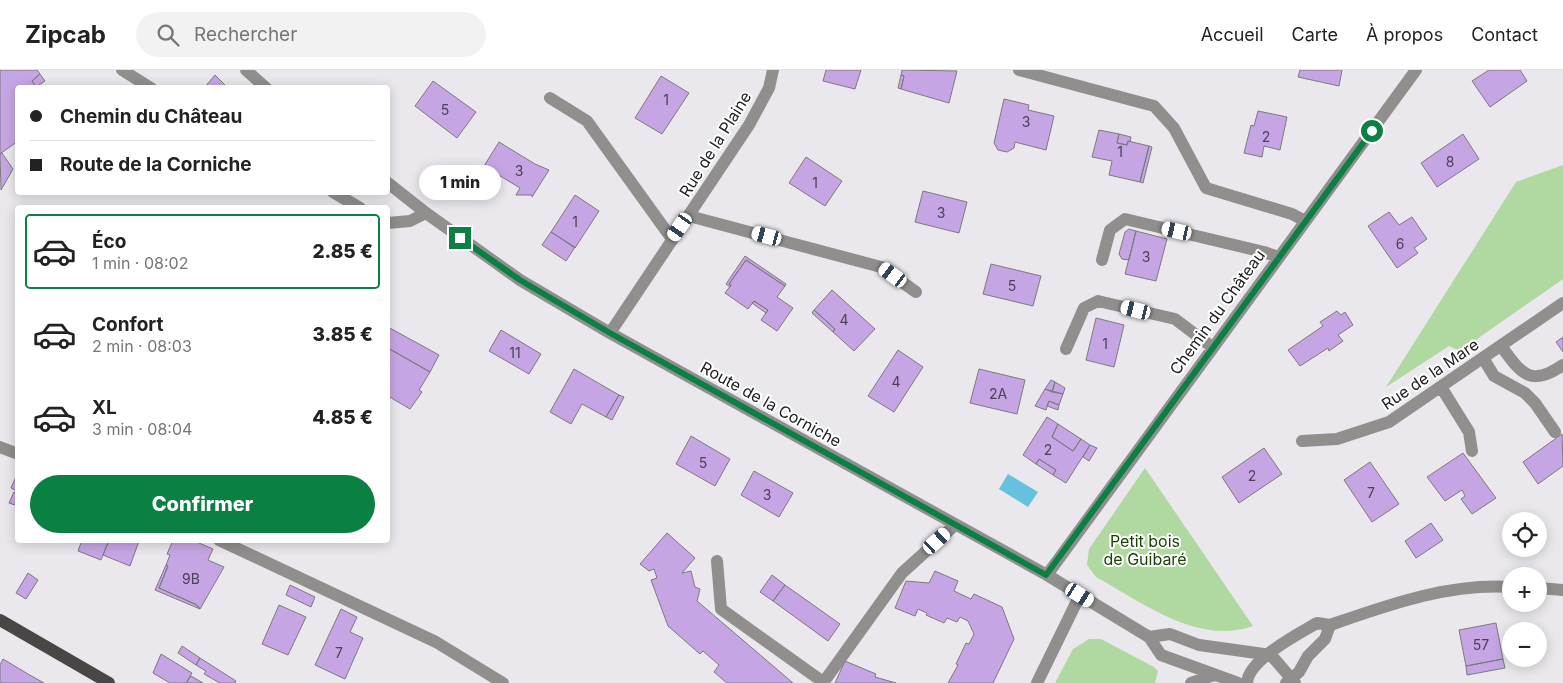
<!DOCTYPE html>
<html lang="fr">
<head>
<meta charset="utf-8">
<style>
  :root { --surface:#fff; --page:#f2f2f2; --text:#222; --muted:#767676; --line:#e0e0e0; --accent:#0b8043 }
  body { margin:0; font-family:Inter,sans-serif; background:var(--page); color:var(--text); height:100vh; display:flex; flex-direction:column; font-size:19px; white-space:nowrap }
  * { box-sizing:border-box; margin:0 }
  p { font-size:16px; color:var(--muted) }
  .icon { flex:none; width:28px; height:28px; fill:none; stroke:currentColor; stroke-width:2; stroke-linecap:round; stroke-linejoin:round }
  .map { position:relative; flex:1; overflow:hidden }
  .side { position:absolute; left:15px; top:135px; width:375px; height:338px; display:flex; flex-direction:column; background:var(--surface); border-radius:5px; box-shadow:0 2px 12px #0003 }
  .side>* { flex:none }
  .banner { position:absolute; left:15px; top:15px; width:375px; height:110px; border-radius:5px; box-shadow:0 2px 12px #0003; display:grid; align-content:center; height:110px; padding:0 15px; background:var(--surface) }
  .tools { position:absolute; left:1502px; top:442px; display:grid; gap:10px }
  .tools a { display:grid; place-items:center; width:45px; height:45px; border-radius:50%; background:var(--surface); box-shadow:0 2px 12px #0003; font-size:25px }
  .end { position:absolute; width:22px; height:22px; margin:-11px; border:6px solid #0b8043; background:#fff; box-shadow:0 0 0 2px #fff }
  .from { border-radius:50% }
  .bubble { position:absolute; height:35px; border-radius:18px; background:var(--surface); box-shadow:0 2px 12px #0003; font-size:16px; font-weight:800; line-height:35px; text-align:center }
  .car { position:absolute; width:15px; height:30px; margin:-15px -8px; border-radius:6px; box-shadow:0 0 4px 1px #0007; background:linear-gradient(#fff 24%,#345 0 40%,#fff 0 76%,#345 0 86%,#fff 0) }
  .banner b { display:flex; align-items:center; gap:18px; height:48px; font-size:19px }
  .banner b+b { border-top:1px solid var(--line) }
  .banner i { width:12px; height:12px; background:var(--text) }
  ul { padding:9px 0 0; list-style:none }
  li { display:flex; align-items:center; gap:15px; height:75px; margin:0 10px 8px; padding:0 5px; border:2px solid transparent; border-radius:5px }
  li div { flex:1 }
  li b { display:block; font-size:19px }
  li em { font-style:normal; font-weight:800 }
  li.current { border-color:var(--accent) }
  li>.icon { width:45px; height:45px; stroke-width:1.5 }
  .primary-button { display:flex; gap:10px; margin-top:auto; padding:10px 15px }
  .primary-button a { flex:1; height:58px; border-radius:30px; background:var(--accent); color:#fff; font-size:20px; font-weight:800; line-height:58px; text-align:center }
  header { display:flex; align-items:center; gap:30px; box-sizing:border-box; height:70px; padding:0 25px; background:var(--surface); border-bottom:1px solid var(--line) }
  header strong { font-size:24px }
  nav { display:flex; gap:28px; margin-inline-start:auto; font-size:18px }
  .search { width:350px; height:45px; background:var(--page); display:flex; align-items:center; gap:12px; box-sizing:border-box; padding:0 18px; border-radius:28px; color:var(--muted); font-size:19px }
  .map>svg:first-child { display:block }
</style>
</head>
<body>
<header>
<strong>Zipcab</strong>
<div class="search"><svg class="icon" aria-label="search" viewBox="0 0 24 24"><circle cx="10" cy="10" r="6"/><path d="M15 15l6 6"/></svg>Rechercher</div>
<nav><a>Accueil</a><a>Carte</a><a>À propos</a><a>Contact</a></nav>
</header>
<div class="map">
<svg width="1563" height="613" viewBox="0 0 1563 613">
  <rect width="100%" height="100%" fill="#eae8ec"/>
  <!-- green -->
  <path fill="#b0d9a1" d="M1563,95V209L1460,281L1449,276L1386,317L1516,112Z
    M1145,398L1253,556C1198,576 1142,532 1096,507L1087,495L1089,479Z
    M1089,569H1101L1154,597L1158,601L1155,613H1055L1073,579Z"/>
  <!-- water -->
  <path fill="#65c1dd" d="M1008,404L1038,422L1028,437L999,419Z"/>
  <!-- building -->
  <path fill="#c6a5e5" stroke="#7c7a7d" d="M0,0H37L40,4L32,11L37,18H18V71L0,84Z
    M826,0H861L855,19L823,11Z
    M902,0L957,1L949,33L901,19L904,6L901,5Z
    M1300,0H1342L1339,16L1298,7Z
    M1489,0H1520L1527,11L1490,37L1472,11Z
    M40,4L45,11L36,17L32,11Z
    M215,5L228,18H204Z
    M901,5L904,6L901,19L898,18Z
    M661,6L689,23L662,64L635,48Z
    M433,11L476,42L457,68L415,36Z
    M1004,29L1029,35L1028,40L1054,46L1046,80L1015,72L1014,78L1007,82L998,80L994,73Z
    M1258,41L1287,47L1280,80L1264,76L1262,87L1244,83L1251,55L1254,56Z
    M1099,60L1119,64L1117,73L1127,75L1128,71L1149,76L1140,112L1109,105L1112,91L1092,87Z
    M1119,64L1131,67L1130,72L1128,71L1127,75L1117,73Z
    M1463,64L1479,89L1437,117L1421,93Z
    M499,72L535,94L549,100L532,127V125H516L520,118L484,96Z
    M1149,76L1152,77L1143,113L1140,112Z
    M2,83L13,99L1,120L0,84Z
    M806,87L842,111L825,136L789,113Z
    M923,121L967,132L959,163L915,152Z
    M575,125L599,141L575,178L551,162Z
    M1389,142L1399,155L1412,147L1427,169L1414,178L1418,183L1397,198L1368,156Z
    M1129,159L1136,161L1129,190L1122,189L1119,184L1125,162Z
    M1136,161L1167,169L1156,211L1125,204Z
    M551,162L575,177L566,191L542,175Z
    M745,186L786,214L785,216L746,190L729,214L731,215L730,217L726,214Z
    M746,190L785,216L777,227L793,238L777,261L761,250L768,240L754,231L748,239L725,223L731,215L729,214Z
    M991,194L1041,206L1033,236L983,224Z
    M832,220L875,259L854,281L833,262L835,259L814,240Z
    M754,231L768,240L766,243L752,233Z
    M814,240L835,259L833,262L812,243Z
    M1337,241L1341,245L1345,242L1353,255L1338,265L1343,271L1329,281L1328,278L1300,296L1288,280L1323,256L1320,252Z
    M1096,248L1124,255L1114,297L1086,290Z
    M388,257L439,285L430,302L388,278Z
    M501,260L541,284L529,304L489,281Z
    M1563,267V282L1556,272Z
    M388,278L430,302L419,320L422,322L410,339L388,326Z
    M898,280L923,297L894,342L868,326Z
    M574,299L619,325L606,347L582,334L571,354L550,342Z
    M979,299L1025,310L1017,344L970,333Z
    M1051,310L1055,312L1052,322L1045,319Z
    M1055,312L1065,318L1063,324L1052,322Z
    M1045,319L1063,324L1059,335L1049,331L1046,340L1035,336Z
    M619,325L624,327L612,350L606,347Z
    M1049,331L1059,335L1058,340L1047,336Z
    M1047,347L1058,354L1052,367L1073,381L1081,369L1090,375L1066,413L1053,405L1056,400L1039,389L1036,394L1023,385Z
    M1058,354L1081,369L1073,381L1052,367Z
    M1562,364L1563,396L1538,414L1523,392Z
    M691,366L730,389L715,416L676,394Z
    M1090,375L1097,378L1089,391L1083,387Z
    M1264,378L1282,404L1239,433L1222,407Z
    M1463,383L1496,428L1472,444L1461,429L1465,426L1462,420L1445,431L1427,407Z
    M1039,389L1056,400L1053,405L1036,394Z
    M1370,392L1399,434L1372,452L1344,410Z
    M754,401L793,423L779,447L741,425Z
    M18,402V414L15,420L11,418Z
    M14,422L18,423V436L9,433Z
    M1431,453L1443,470L1416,488L1405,471Z
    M667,463L695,488L682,503L691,501L695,517L700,519L697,531L793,613H727L714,602L719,595L703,581L700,584L668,556L651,510L657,508L654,499L649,501L640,494Z
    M82,470H109L101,490L78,481Z
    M109,470L139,471L130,496L103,485Z
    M173,470H192L213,479L208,490L224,497L200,539L197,535L159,518L168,496L166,495L170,485L167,484Z
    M166,495L168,496L159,518L197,535L200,539L155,520Z
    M935,501L958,511L954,521L971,529L974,524L1002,537L1014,569L993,613H948L958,595L956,594L966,573L969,574L974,564L968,551L960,547L957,552L947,548L944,553L926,545L927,543L918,539L915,546L895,538L906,511L929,513Z
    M28,503L38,510L26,529L16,523Z
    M772,505L785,515L773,531L760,522Z
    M290,515L315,527L311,537L286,525Z
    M785,515L840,554L828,571L773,531Z
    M279,535L306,547L288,585L262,574Z
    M341,539L357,547L350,562L363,568L345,609L315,595Z
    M1496,553L1503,589L1466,596L1459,560Z
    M182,576L200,588L196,595L178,583Z
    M161,584L192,603L186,613H170L153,603Z
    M200,588L236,611L235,613H220L204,604L206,601L196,595Z
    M3,589L28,604L44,613H0V595Z
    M1503,589L1505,598L1467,605L1466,596Z
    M845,591L876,604L875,607L896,613H835Z
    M191,606L203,613H186Z"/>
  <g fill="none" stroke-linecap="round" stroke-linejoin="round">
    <!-- minor -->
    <path stroke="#908f8e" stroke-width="12" d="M122,0L151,18
      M246,0L266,18
      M1019,0L1154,36L1174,58L1206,118L1292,144L1305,151
      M550,28L587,51L672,169
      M388,113L426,143L520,210L610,263L1047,505L1149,567L1161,585L1238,613
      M333,122L360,138
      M689,146L881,197L916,222
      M388,153L410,151L426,143
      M1102,190L1110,160L1125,149L1264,182L1278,187
      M610,263L749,55L769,18L773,0
      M1501,276C1521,303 1530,318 1563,295
      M1066,279L1084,238L1098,231L1175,249L1212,277
      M1483,288L1494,306L1525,323L1535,333L1555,362
      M1441,317L1469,362L1472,381
      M1302,371L1337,369L1389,352L1563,233
      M0,377L18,384
      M219,470L436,572L503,613
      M717,491L721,539L823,612
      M1047,505L1416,0
      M1539,518L1563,520
      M1149,567L1170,564L1199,575L1271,585L1295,613
      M823,613L902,503L955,455
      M1037,613L1080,525
      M1191,613L1214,605
      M1247,613C1248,590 1298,564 1317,553L1330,555C1388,535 1448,513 1511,517
      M1286,613L1299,602L1308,586L1325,569L1330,555"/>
    <!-- major -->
    <path stroke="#484745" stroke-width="12" d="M0,550L109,613"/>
  </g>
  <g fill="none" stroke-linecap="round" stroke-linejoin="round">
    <!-- route -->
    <path stroke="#0b8043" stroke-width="6" d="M460,168L520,210L610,263L1046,505L1372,61"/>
  </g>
  <g text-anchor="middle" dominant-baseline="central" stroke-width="4" stroke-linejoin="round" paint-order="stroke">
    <!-- number labels -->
    <g font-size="14" fill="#4b4254">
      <text x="666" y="29">1</text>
      <text x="445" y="39">5</text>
      <text x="1026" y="51">3</text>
      <text x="1266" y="66">2</text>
      <text x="1120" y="81">1</text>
      <text x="1450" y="91">8</text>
      <text x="519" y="100">3</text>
      <text x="815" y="112">1</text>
      <text x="941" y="142">3</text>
      <text x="575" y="151">1</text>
      <text x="1400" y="173">6</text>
      <text x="1146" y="186">3</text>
      <text x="1012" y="215">5</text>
      <text x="844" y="249">4</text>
      <text x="1105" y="273">1</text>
      <text x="515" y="282">11</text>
      <text x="896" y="311">4</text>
      <text x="998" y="323">2A</text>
      <text x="1048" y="379">2</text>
      <text x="703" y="392">5</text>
      <text x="1252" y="405">2</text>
      <text x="1371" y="422">7</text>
      <text x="767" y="424">3</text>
      <text x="191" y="508">9B</text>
      <text x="1481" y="574">57</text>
      <text x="339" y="582">7</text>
    </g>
    <!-- street labels -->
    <g font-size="16" fill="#222123" stroke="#fff">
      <text transform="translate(715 74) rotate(-58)">Rue de la Plaine</text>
      <text transform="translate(1217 242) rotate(-54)">Chemin du Château</text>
      <text transform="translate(1430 304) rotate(-34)">Rue de la Mare</text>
      <text transform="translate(771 334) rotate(29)">Route de la Corniche</text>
    </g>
    <!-- park labels -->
    <g font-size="16" fill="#194302" stroke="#fff">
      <text x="1145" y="471">Petit bois<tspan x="1145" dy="18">de Guibaré</tspan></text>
    </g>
  </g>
</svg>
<div class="tools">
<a><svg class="icon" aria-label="locate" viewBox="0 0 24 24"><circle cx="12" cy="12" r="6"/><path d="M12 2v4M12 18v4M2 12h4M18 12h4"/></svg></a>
<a>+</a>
<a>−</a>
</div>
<i class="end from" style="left:1372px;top:61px"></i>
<i class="end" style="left:460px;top:168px"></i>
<div class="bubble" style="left:419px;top:95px;width:82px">1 min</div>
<i class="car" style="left:680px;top:157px;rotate:215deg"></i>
<i class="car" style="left:1177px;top:161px;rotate:283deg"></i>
<i class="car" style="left:767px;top:166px;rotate:285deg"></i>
<i class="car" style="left:893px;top:205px;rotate:306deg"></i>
<i class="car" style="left:1136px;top:240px;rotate:284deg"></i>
<i class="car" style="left:937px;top:471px;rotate:48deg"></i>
<i class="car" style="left:1080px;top:525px;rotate:122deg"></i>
<div class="banner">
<b><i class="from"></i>Chemin du Château</b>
<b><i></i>Route de la Corniche</b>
</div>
<section class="side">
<ul>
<li class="current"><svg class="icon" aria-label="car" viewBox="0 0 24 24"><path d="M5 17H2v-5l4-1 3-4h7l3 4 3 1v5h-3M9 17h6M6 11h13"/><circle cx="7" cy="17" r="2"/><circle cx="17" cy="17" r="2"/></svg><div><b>Éco</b><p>1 min · 08:02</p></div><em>2.85 €</em></li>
<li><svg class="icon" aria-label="car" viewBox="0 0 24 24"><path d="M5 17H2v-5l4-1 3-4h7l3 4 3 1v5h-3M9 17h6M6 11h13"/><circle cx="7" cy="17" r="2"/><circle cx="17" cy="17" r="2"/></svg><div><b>Confort</b><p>2 min · 08:03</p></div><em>3.85 €</em></li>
<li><svg class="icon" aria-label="car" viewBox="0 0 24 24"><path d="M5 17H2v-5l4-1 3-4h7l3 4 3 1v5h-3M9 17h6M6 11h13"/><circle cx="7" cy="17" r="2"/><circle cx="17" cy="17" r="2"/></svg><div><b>XL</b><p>3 min · 08:04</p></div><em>4.85 €</em></li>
</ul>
<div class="primary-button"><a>Confirmer</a></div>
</section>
</div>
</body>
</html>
